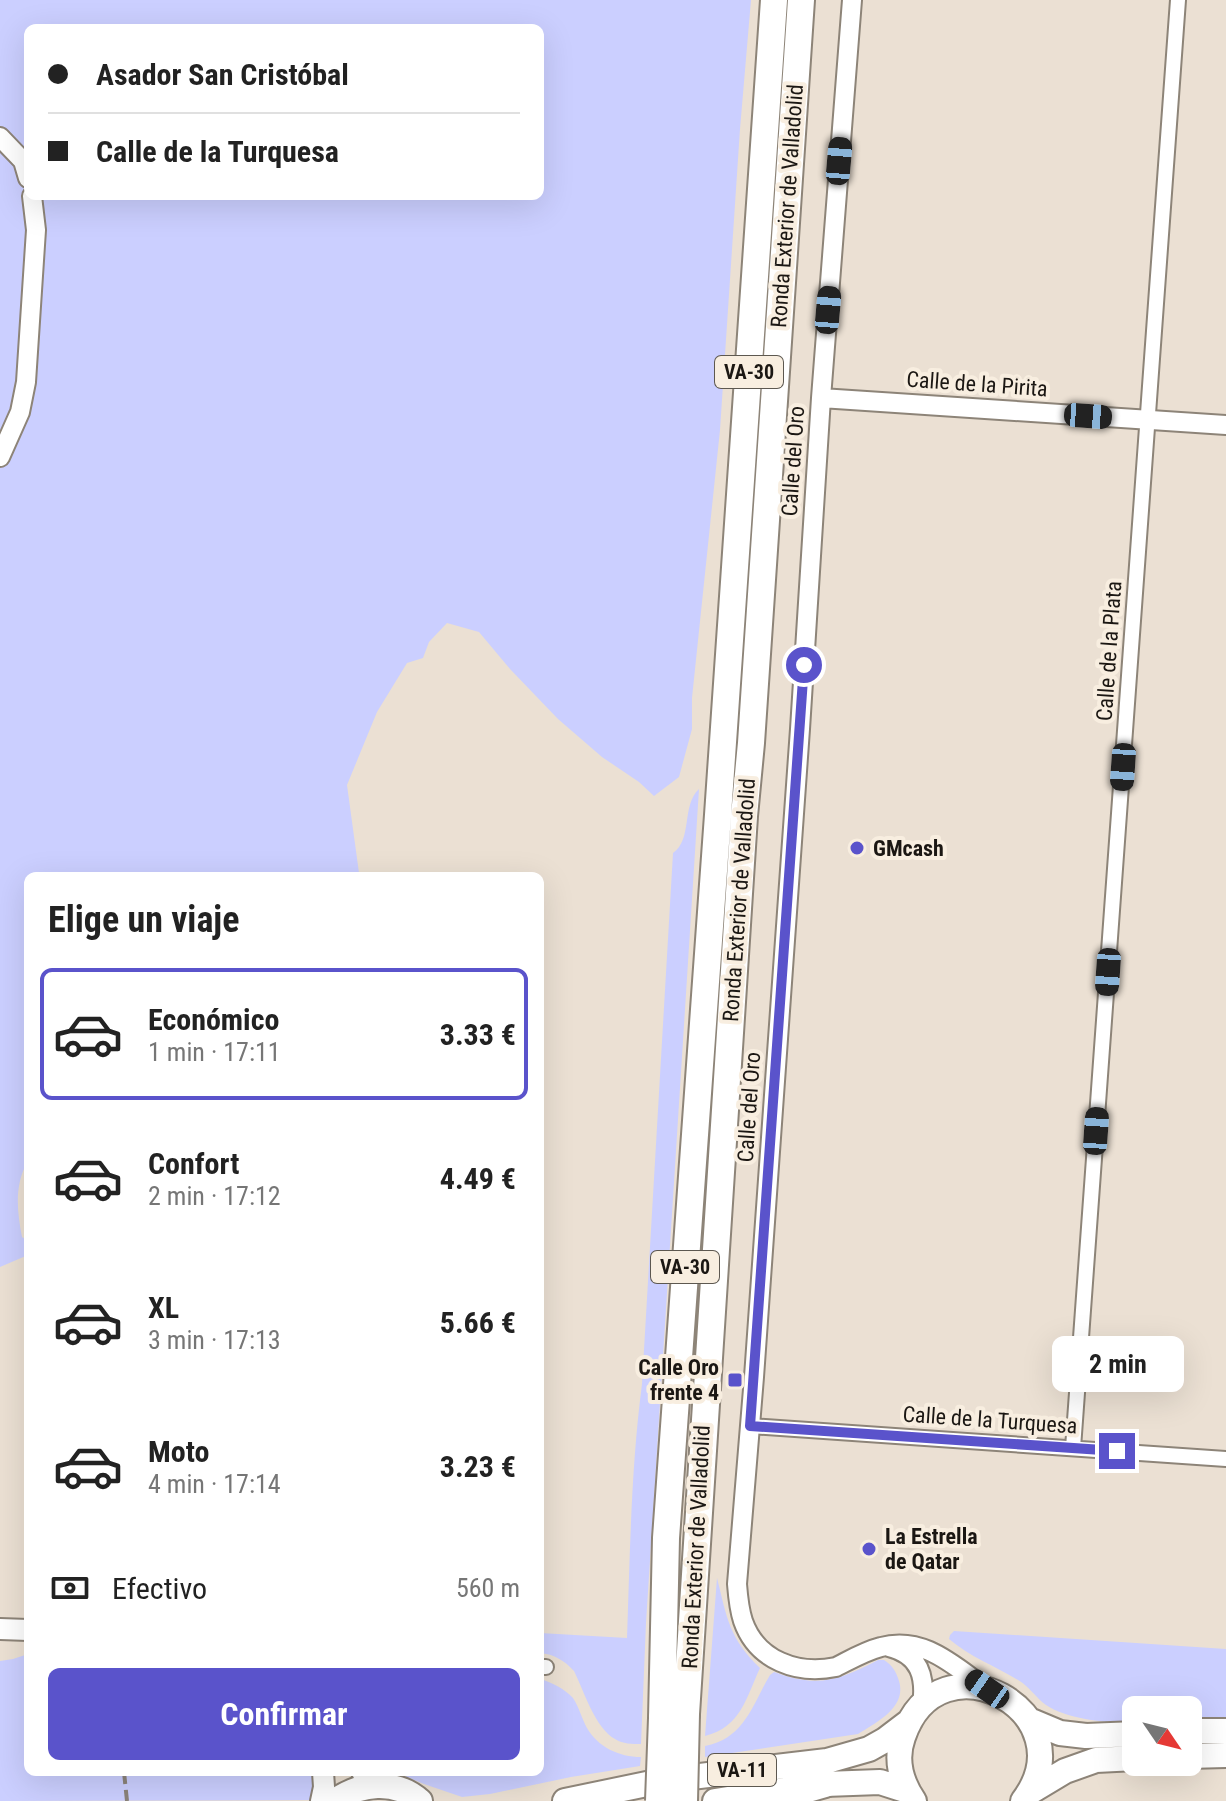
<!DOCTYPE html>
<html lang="es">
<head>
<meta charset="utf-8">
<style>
  :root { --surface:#fff; --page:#f2f2f2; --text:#222; --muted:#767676; --line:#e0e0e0; --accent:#5a53cb }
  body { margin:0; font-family:"Roboto Condensed",sans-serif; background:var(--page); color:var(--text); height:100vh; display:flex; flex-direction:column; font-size:30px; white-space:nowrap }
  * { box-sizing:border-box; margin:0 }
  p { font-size:26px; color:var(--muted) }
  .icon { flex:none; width:44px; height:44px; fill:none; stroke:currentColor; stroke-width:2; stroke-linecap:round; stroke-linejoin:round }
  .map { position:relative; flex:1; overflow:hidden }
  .panel { position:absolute; left:24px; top:872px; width:520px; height:904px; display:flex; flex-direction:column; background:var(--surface); border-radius:12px; box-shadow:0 8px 32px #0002 }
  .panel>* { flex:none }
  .hud { position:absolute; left:24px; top:24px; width:520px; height:176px; border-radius:12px; box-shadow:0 8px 32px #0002; display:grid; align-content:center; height:176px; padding:0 24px; background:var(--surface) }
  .needle { width:52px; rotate:125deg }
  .buttons { position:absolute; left:1122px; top:1696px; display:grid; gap:16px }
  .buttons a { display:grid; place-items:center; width:80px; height:80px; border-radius:12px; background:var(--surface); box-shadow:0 8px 32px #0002; font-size:40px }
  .end { position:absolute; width:36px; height:36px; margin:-18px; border:10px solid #5a53cb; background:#fff; box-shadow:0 0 0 4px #fff }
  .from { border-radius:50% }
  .bubble { position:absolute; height:56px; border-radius:12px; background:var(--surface); box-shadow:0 8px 32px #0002; font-size:26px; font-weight:700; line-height:56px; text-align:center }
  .car { position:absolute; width:24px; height:48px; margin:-24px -12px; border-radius:10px; box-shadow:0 0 6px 2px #0007; background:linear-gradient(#222 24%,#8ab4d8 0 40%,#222 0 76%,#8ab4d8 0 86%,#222 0) }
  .hud b { display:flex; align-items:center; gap:28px; height:76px; font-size:30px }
  .hud b+b { border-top:2px solid var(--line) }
  .hud i { width:20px; height:20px; background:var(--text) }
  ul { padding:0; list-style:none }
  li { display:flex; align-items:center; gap:24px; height:132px; margin:0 16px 12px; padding:0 8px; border:4px solid transparent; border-radius:12px }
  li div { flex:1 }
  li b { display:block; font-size:30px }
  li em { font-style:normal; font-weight:700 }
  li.current { border-color:var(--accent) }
  li>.icon { width:72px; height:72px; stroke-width:1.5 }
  h2 { padding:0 24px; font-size:36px; line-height:96px }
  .pay { display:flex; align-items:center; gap:20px; height:88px; padding:0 24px; font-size:30px }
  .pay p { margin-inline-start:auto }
  .primary-button { display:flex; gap:16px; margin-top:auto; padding:16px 24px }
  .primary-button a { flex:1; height:92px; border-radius:12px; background:var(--accent); color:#fff; font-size:32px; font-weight:700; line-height:92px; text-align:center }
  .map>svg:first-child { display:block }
</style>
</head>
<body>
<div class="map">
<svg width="1226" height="1801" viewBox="0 0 1226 1801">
  <rect width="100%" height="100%" fill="#ebe0d3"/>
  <!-- green -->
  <path fill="#cbcfff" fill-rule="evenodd" d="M0,0H751L740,129L720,430L692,698V729L679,777L654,796L639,782L602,757L558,719L510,669L479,632L447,623L429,642L423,658L407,663L377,712L347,785L359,873L354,876H28V1161C14,1185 17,1211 22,1237L28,1241V1255L0,1267ZM28,28H540V196H28Z
    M699,789L646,1623L641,1744C632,1744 623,1744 615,1739C595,1728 584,1691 574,1671C565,1661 554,1654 540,1653V1633L627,1638C630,1554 631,1468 642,1384L673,853C693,839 681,806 699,789Z
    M717,1578C727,1618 729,1638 760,1668C746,1698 741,1727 705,1736Z
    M954,1631L1226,1649V1719L1188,1721V1710H1136V1723C1112,1724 1066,1719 1046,1705C1036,1698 1029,1686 1018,1680C995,1666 970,1657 949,1639L950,1635Z
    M28,1654V1772H314L315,1779L311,1800L0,1801V1661L13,1659Z
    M878,1660H884C892,1665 896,1671 899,1681C907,1707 877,1722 858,1734L705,1757V1746C745,1738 752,1705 770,1675L774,1672C818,1688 838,1681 878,1660Z
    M540,1679C551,1682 565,1689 573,1698C579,1707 582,1719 587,1728C598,1747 619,1757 641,1757L640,1766L571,1777L490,1794L462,1797L424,1784L395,1772H540Z"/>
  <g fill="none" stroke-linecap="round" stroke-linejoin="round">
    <!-- minor casing -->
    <g stroke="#8d8478" stroke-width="18">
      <path id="minor" d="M750,1426L1226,1459
        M1073,1448L1178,0
        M540,1667H546"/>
    </g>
    <!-- tertiary casing -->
    <g stroke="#8d8478" stroke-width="22">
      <path id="tertiary" d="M852,0L821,398L800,729L754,1377L737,1584C738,1597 739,1609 743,1621C757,1661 798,1675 836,1667C850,1660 865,1651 881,1647C924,1635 955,1667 987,1689
        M0,137L23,161L28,178
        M821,398L1226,425
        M0,457L20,412L26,382L36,230L32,196
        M889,1647C921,1655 926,1678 922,1706"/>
    </g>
    <!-- secondary casing -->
    <g stroke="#8d8478" stroke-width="24">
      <path id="secondary" d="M0,1629L28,1630
        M362,1772L391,1787
        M321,1801L324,1787L323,1772"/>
    </g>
    <!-- trunk casing -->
    <g stroke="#8d8478" stroke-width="28">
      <path id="trunk" d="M1029,1720L1060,1733L1086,1736L1136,1734
        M1188,1731H1226
        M1188,1756L1226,1755
        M1030,1792L1065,1771L1096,1760L1136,1758
        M335,1801C360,1783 395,1779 420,1801
        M565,1801L666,1780L827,1761L869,1749L885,1740L910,1721
        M715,1801L825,1784L880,1782L908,1791
        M914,1801C901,1782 895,1759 903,1737C939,1630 1090,1713 1023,1801"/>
    </g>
    <!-- motorway casing -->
    <g stroke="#8d8478" stroke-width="30">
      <path id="motorway" d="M686,1714L744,816L751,743L801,0
        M662,1718L666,1538L718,815L774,0
        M766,1801L825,1784"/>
    </g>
    <!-- minor -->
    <use href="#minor" stroke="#fff" stroke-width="14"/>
    <!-- tertiary -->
    <use href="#tertiary" stroke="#fff" stroke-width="18"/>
    <!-- secondary -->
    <use href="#secondary" stroke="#fff" stroke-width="20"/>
    <!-- trunk -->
    <use href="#trunk" stroke="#fff" stroke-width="24"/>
    <!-- motorway -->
    <use href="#motorway" stroke="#fff" stroke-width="26"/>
    <!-- rail -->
    <path stroke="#8b837a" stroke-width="4" stroke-dasharray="12 6" stroke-linecap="butt" d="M124,1772L127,1801"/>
    <!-- motorway-bridge casing -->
    <g stroke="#8d8478" stroke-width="30" stroke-linecap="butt">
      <path id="motorway-bridge" d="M659,1801L662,1718
        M684,1801L686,1714"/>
    </g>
    <!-- motorway-bridge -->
    <use href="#motorway-bridge" stroke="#fff" stroke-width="26"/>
  </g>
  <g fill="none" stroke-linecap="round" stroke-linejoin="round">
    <!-- route -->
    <path stroke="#5a53cb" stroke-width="10" d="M804,665L750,1426L1117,1451"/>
  </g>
  <!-- markers -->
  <g fill="#5a53cb" stroke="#f8eee0" stroke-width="3">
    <circle cx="857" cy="848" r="8"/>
    <rect x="727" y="1372" width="16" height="16" rx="4"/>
    <circle cx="869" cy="1549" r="8"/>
  </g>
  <g text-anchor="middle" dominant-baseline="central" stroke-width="8" stroke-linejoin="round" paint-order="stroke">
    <!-- shield labels -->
    <g fill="#f8eee0" stroke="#5d5850" stroke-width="2">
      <rect x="715" y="356" width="68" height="32" rx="6"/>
      <rect x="651" y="1251" width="68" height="32" rx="6"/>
      <rect x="708" y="1754" width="68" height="32" rx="6"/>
    </g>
    <g font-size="20" font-weight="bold" fill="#1b1713">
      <text x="749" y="372">VA-30</text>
      <text x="685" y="1267">VA-30</text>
      <text x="742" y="1770">VA-11</text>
    </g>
    <!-- street labels -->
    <g font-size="22" fill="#1b1713" stroke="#f8eee0">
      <text transform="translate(787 206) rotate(-86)">Ronda Exterior de Valladolid</text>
      <text transform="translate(977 384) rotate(4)">Calle de la Pirita</text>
      <text transform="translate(793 461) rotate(-86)">Calle del Oro</text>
      <text transform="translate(1109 651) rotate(-86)">Calle de la Plata</text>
      <text transform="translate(739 900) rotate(-86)">Ronda Exterior de Valladolid</text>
      <text transform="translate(749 1107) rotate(-86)">Calle del Oro</text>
      <text transform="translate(990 1420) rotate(4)">Calle de la Turquesa</text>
      <text transform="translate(696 1547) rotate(-87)">Ronda Exterior de Valladolid</text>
    </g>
    <!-- poi labels -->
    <g font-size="22" font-weight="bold" fill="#1b1713" stroke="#f8eee0" text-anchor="start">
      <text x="873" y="848">GMcash</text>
      <text x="719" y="1367" text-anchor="end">Calle Oro<tspan x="719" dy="25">frente 4</tspan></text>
      <text x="885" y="1536">La Estrella<tspan x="885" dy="25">de Qatar</tspan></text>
    </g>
  </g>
</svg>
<div class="buttons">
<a><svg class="needle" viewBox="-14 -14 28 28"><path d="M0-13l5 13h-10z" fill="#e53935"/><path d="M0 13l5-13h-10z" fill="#767676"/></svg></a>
</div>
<i class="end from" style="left:804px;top:665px"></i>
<i class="end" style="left:1117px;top:1451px"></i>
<div class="bubble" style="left:1052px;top:1336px;width:132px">2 min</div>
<i class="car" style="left:839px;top:161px;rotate:5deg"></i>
<i class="car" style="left:828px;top:310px;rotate:5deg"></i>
<i class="car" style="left:1088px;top:416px;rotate:94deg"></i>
<i class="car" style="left:1123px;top:767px;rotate:184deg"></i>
<i class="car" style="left:1108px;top:972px;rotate:184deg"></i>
<i class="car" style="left:1096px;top:1131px;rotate:4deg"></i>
<i class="car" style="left:987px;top:1689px;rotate:305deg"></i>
<div class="hud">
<b><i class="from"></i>Asador San Cristóbal</b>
<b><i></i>Calle de la Turquesa</b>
</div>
<section class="panel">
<h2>Elige un viaje</h2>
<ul>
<li class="current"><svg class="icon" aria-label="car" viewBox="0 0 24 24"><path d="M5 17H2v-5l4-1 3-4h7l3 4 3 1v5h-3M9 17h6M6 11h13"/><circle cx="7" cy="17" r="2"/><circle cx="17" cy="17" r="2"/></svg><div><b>Económico</b><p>1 min · 17:11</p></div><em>3.33 €</em></li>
<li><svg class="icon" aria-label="car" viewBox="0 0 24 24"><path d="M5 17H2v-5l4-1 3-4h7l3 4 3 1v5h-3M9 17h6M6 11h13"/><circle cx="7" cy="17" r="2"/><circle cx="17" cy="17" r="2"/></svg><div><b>Confort</b><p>2 min · 17:12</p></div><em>4.49 €</em></li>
<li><svg class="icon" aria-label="car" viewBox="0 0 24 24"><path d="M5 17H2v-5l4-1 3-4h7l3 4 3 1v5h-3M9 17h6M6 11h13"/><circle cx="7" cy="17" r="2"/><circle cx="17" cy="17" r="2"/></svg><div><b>XL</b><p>3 min · 17:13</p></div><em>5.66 €</em></li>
<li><svg class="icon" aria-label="car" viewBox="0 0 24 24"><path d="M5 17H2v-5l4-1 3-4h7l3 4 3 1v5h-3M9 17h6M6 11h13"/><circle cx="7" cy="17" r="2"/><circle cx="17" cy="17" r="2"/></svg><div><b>Moto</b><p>4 min · 17:14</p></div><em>3.23 €</em></li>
</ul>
<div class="pay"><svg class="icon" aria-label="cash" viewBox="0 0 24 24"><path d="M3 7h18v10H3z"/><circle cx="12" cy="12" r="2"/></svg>Efectivo<p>560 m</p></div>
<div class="primary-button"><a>Confirmar</a></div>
</section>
</div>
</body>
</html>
